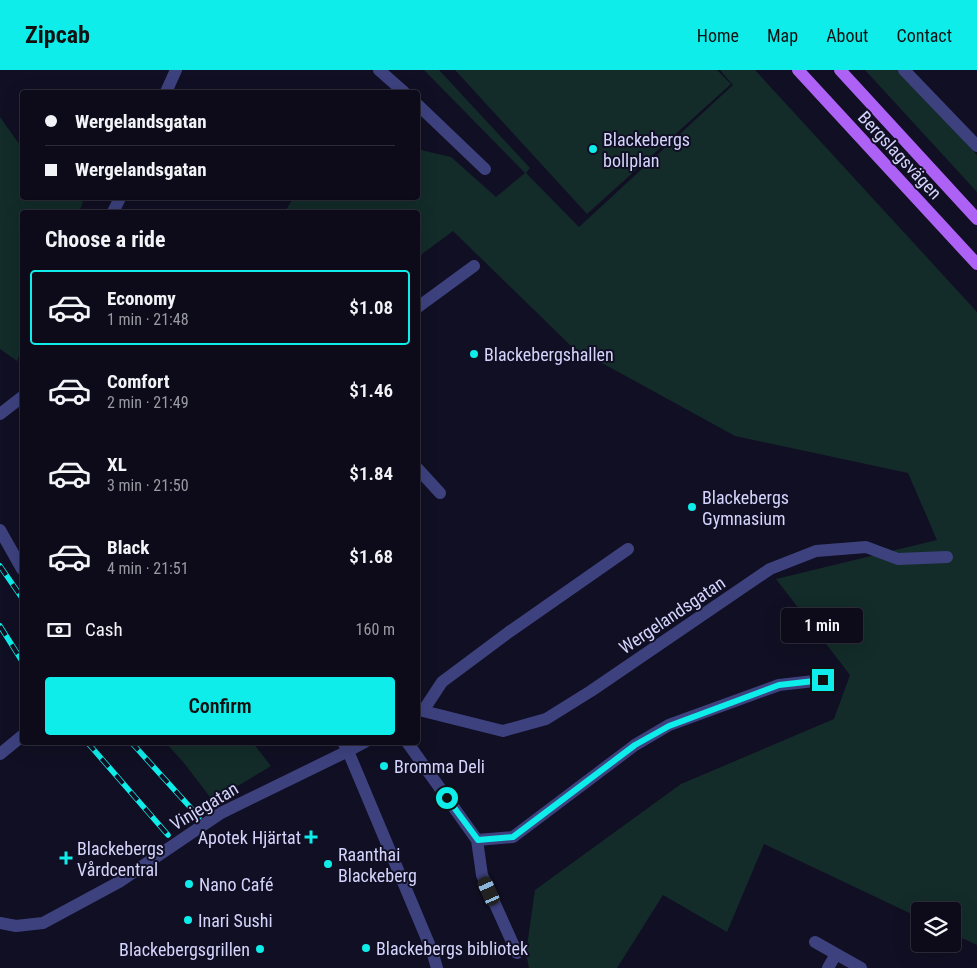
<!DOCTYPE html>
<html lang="en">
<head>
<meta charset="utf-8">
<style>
  :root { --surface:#0d0b1a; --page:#1b1927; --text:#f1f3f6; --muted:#9a9ba2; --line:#2d2b39; --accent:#0fedeb }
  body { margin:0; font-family:"Roboto Condensed",sans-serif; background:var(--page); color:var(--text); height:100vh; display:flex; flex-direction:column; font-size:19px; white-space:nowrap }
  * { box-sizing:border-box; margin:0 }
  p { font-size:16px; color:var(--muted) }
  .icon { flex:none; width:28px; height:28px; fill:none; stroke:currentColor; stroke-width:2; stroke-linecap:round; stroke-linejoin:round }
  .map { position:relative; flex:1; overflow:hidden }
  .details { position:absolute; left:20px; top:140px; width:400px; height:535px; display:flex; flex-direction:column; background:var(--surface); border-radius:5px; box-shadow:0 5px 20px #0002,0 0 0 1px var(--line) }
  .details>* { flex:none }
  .top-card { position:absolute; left:20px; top:20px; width:400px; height:110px; border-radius:5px; box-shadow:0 5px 20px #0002,0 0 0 1px var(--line); display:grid; align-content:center; height:110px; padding:0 25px; background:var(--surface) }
  .tools { position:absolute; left:911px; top:832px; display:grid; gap:10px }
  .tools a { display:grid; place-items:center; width:50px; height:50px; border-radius:5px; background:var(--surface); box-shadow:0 5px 20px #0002,0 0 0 1px var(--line); font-size:25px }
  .end { position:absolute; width:22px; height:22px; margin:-11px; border:6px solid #0fedeb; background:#111; box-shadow:0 0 0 2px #111 }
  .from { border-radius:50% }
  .bubble { position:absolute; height:35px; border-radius:5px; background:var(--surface); box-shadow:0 5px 20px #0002,0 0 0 1px var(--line); font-size:16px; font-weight:600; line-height:35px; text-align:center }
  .car { position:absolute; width:15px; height:30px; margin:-15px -8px; border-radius:6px; box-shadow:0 0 4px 1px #0007; background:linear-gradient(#222 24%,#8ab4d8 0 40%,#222 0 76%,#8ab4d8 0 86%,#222 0) }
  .top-card b { display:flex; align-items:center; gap:18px; height:48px; font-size:19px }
  .top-card b+b { border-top:1px solid var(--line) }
  .top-card i { width:12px; height:12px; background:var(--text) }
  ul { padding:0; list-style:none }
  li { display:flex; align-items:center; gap:15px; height:75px; margin:0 10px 8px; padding:0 15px; border:2px solid transparent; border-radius:5px }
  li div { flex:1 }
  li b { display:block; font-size:19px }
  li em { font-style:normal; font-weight:600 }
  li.current { border-color:var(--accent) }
  li>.icon { width:45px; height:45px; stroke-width:1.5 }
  h2 { padding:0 25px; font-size:22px; line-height:60px }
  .pay { display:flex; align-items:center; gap:12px; height:55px; padding:0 25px; font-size:19px }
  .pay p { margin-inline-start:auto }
  .button { display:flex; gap:10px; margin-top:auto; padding:10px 25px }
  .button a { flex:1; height:58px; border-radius:5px; background:var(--accent); color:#111; font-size:20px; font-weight:600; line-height:58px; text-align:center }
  header { display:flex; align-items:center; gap:30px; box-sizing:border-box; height:70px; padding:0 25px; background:var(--accent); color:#111 }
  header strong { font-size:24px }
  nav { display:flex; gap:28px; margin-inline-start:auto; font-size:18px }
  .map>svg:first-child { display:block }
</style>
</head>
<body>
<header>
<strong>Zipcab</strong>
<nav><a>Home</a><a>Map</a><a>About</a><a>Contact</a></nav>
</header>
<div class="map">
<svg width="977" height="898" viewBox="0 0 977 898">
  <rect width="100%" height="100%" fill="#110f23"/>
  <!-- green -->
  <path fill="#132c29" d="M424,0H439L530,98L526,103L579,157L733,15L720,0H755L977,242V875L953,864L952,841H920V848L764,774L727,862L663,825L617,898H529L526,883L535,820L681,714L834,649L850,605L776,509L937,470L908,403L735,366L571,276L453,161L418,187V142H285L293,128H418V83L421,80L451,87L496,127L525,103Z
    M455,0H717L731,14L587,144Z
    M865,0H899L977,85V122Z
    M0,47L22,78V128H75L83,132L79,142H22V278L17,291L0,279Z
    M166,673H253L271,696L213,731L184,693Z"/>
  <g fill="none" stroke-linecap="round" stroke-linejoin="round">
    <!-- minor -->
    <path stroke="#3d427f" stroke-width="12" d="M379,0L404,22
      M904,0L977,76
      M166,22L176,0
      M418,35L485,99
      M113,142L120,128
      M418,237L474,196
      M0,344L22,327
      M418,399L440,423
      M0,460L22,499
      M628,479L509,562L442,612L423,641L503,661L546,649L591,621L770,499L816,481L866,477L898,489L947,487
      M343,672L348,681L365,672
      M407,672L477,770L482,805L517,883
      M0,684L22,666
      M477,770L513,767L635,675L669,655L779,615L823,610
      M0,853L16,856L43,853L119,812L221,743L348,681L432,881L437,898
      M815,872L861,898
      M828,898L836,884"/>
    <!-- major -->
    <path stroke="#ae62f5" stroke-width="12" d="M798,0L977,194
      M840,0L977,149"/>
    <!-- rail casing -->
    <g stroke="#0fedeb" stroke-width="5.5">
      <path id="rail" d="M0,496L22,528
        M0,556L22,591
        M87,672L168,765
        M131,672L199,747"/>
    </g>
    <!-- rail -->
    <use href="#rail" stroke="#110f23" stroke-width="4" stroke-dasharray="11" stroke-linecap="butt"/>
  </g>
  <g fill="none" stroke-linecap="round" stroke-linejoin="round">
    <!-- route -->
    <path stroke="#0fedeb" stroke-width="6" d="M447,728L478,770L513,767L635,675L669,656L779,615L823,610"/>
  </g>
  <!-- markers -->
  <g fill="#0fedeb" stroke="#110f23" stroke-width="2">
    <circle cx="593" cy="79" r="5"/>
    <circle cx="474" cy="284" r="5"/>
    <circle cx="692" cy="437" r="5"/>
    <circle cx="384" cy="696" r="5"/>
    <path d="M308.5 759.5h5v5h5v5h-5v5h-5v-5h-5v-5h5z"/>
    <path d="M63.5 780.5h5v5h5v5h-5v5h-5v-5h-5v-5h5z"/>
    <circle cx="328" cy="794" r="5"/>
    <circle cx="189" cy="814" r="5"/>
    <circle cx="188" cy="850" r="5"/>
    <circle cx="366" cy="878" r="5"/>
    <circle cx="260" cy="879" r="5"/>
  </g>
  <g text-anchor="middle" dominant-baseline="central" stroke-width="4" stroke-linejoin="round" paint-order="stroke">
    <!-- poi labels -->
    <g font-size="18" fill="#d4d4fc" stroke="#110f23" text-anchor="start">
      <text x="603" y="69">Blackebergs<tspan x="603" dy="21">bollplan</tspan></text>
      <text x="484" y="284">Blackebergshallen</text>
      <text x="702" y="427">Blackebergs<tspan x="702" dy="21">Gymnasium</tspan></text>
      <text x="394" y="696">Bromma Deli</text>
      <text x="301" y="767" text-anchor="end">Apotek Hjärtat</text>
      <text x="77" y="778">Blackebergs<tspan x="77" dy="21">Vårdcentral</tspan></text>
      <text x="338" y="784">Raanthai<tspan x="338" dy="21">Blackeberg</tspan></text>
      <text x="199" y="814">Nano Café</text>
      <text x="198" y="850">Inari Sushi</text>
      <text x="376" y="878">Blackebergs bibliotek</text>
      <text x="250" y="879" text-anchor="end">Blackebergsgrillen</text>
    </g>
    <!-- street labels -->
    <g font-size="18" fill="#d4d4fc" stroke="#110f23">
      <text transform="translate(900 85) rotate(47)">Bergslagsvägen</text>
      <text transform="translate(672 545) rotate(-34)">Wergelandsgatan</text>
      <text transform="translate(204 736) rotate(-31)">Vinjegatan</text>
    </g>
  </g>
</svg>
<div class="tools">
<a><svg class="icon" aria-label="layers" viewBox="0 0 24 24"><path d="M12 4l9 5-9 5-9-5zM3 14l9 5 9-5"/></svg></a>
</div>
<i class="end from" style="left:447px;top:728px"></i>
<i class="end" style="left:823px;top:610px"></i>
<div class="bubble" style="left:781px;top:538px;width:82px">1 min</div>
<i class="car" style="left:489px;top:821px;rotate:336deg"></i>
<div class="top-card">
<b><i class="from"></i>Wergelandsgatan</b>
<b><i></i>Wergelandsgatan</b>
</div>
<section class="details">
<h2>Choose a ride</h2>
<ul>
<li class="current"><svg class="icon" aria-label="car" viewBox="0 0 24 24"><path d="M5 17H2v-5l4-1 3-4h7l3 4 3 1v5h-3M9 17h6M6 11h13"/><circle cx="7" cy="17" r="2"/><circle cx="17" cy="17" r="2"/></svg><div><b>Economy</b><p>1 min · 21:48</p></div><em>$1.08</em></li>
<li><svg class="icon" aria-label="car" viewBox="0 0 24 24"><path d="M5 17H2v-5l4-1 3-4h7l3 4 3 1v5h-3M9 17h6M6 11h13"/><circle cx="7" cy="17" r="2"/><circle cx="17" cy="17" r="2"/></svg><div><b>Comfort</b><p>2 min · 21:49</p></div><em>$1.46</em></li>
<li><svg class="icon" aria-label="car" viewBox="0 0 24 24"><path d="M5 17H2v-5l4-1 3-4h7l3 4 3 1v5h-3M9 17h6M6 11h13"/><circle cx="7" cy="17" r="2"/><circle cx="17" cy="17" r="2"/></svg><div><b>XL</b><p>3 min · 21:50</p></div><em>$1.84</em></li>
<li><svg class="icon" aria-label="car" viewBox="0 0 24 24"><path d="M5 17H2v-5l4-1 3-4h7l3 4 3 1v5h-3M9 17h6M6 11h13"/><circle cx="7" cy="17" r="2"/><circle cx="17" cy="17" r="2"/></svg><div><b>Black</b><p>4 min · 21:51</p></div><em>$1.68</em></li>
</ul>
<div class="pay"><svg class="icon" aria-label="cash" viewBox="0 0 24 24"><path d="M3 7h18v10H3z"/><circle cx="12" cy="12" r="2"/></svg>Cash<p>160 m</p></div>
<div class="button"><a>Confirm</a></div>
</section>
</div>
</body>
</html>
